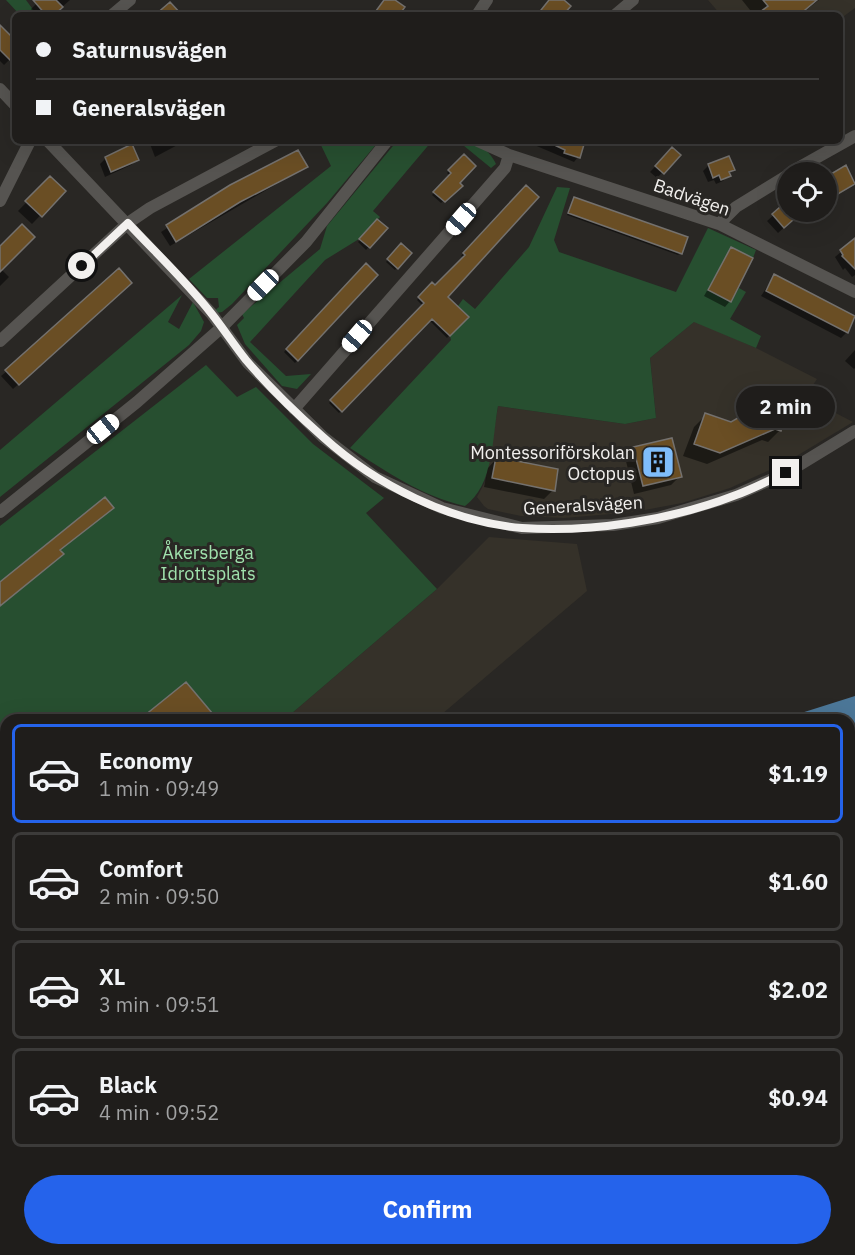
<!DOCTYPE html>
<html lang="en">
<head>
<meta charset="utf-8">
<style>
  :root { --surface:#1f1d1b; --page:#2c2a28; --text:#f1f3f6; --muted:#a1a2a3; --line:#3c3b3a; --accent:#2563eb }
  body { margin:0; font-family:"IBM Plex Sans",sans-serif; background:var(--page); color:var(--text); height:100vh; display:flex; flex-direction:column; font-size:22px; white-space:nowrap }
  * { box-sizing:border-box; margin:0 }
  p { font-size:20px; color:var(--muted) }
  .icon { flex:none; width:33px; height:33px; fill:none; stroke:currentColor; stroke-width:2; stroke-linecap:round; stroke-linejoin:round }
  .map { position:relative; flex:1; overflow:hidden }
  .details { position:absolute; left:0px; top:714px; width:855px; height:542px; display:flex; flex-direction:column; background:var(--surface); border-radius:18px 18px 0 0; box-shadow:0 6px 24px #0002,0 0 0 2px var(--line) }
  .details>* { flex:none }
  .top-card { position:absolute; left:12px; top:12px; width:831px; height:132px; border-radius:9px; box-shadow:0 6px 24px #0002,0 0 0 2px var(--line); display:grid; align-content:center; height:132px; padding:0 24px; background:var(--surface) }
  .controls { position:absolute; left:777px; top:162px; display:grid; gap:12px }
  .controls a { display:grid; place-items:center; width:60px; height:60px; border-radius:50%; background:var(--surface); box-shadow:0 6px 24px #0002,0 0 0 2px var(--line); font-size:30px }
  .end { position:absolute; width:27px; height:27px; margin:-14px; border:8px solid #f2f0ee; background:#111; box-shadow:0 0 0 3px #111 }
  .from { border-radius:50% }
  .bubble { position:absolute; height:42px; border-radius:21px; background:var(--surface); box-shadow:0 6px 24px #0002,0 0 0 2px var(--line); font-size:20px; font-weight:700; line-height:42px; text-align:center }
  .car { position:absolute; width:18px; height:36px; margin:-18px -9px; border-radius:8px; box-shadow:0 0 4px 2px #0007; background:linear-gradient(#fff 24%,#345 0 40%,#fff 0 76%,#345 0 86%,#fff 0) }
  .top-card b { display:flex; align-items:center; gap:21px; height:57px; font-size:22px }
  .top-card b+b { border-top:2px solid var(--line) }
  .top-card i { width:15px; height:15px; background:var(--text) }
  ul { padding:10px 0 0; list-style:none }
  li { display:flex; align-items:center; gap:18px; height:99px; margin:0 12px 9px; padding:0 12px; border:3px solid var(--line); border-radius:9px }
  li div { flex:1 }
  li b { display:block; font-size:22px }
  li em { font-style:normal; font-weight:700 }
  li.on { border-color:var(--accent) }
  li>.icon { width:54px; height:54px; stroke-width:1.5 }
  .button { display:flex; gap:12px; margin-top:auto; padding:12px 24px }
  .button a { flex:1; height:69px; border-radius:36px; background:var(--accent); color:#fff; font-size:24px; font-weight:700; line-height:69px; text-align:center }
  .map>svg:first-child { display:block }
</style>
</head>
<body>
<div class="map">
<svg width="855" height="1255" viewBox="0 0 855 1255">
  <rect width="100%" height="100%" fill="#292724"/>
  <!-- built -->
  <path fill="#353129" d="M708,0H855V8L840,19V15H721Z
    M695,321L756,348L817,379L805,397L853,422L785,463L730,488L682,503L634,512L564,518L521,516L488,509L484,506L477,497L486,480L498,406L625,424L656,418L650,358Z
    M489,537L577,544L587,591L435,720H284L437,589Z
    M6,929V1003L0,1004V934Z
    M0,1186L6,1198V1250H28L15,1255H0Z"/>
  <!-- green -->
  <path fill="#274f30" d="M6,0H26L37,15H20Z
    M319,141H379L327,203L232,304L222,312L216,313L214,311L219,307L218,298H207L189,279L331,166Z
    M397,141H432L373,211L380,217L359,239L325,260L250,342L286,376L311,374L297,389L282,386L245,344L237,325L244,318L242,314L320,249L327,226Z
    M458,141C474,141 489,148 496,164L491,168Z
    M557,187L570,188L554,240L559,252L676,292L708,228L756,250L753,258L731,247L709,290L731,302L739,288L746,292L730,319L761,336L756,348L694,322L650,358L656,418L625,424L498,406C492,439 494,485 465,506C421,496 387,472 350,448L451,340L450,336L468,317L458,306L463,299L475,309L529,247Z
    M182,295L168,322L179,329L193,302L204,322L201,331L189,345L0,497V450Z
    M206,365L237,397L256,387L313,444L384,498L366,513L437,589L284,720H6V929L0,934V526Z
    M6,1045V1090L0,1092V1046Z
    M550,1250H677L671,1255H552Z"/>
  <!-- water -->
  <path fill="#4c7798" d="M855,696V746L849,750V720H779Z
    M855,822V1255H612V1250H849V825Z
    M6,1003V1045L0,1046V1004Z"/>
  <!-- shadow -->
  <path fill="#0007" d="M40,0H70L53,15H36L31,9Z
    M742,0H819L800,15H754Z
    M0,27L15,42V54L4,65L0,61Z
    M153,141H185L155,157L150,144Z
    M533,141H584L578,157L574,162L532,144Z
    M672,149L679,155L657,178L650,172Z
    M464,156L457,183L461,186L441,203L432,195L450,176L447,173Z
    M106,158L137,160L131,165L105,177L100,164Z
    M709,165L733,169L723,181L716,184L714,180L708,182L703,171Z
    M306,167L170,246L161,232L231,187Z
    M50,178L64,191L32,224L18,211Z
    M526,187L446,297L467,317L447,338L429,320L339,413L329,403L423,306L417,300L432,284L435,287L464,258L461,256Z
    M574,198L681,253L678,255L567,215Z
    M788,202V212H801L778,233L767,221Z
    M377,221L386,228L366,250L358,242Z
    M855,240V275L852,277L845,268L843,270L835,257Z
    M401,245L410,253L395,270L386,262Z
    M731,248L730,301L725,307L704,296Z
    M366,265L376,275L295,363L284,352Z
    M0,268L9,277L0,286Z
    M774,276L855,318L847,332L841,338L761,296Z
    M124,288L13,389L1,376L7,371Z
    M855,350V368L854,369L845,361Z
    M758,391L780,430L768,442L762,440L707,464L683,456L694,427L706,415L731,423L737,420L746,402Z
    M634,449L680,476L671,485L634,494L625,457Z
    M496,459L553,490L544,499L484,487L488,468Z"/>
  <!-- building -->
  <path fill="#6a4e24" stroke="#74716e" stroke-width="1.5" d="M33,0H56L63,7L54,15H46Z
    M384,0H395L405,7L399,15H373Z
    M549,0H564L571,6L563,15H537Z
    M763,0H817L799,15H756L768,6Z
    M170,2L182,15H155Z
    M0,25L15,40V65L0,50Z
    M546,141H585L580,158L564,153L565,150Z
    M132,144L139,160L111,172L105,157Z
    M672,147L681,155L664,174L655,166Z
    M298,150L308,167L240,202L176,242L166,225L230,185Z
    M464,154L476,166L460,183L463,186L445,202L433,192L451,173L448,170Z
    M729,156L735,170L729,172L731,176L721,180L719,175L713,178L708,164Z
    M846,165L855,184L826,201V177Z
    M50,176L66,191L42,217L25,201Z
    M526,185L539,197L448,297L469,317L450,336L432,319L342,412L330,400L424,303L418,297L432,282L435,285L465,255L463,253Z
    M574,197L688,237L682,254L568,213Z
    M788,200V212H802L784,228L772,214Z
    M377,219L388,228L370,248L359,239Z
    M22,224L35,237L0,272V246Z
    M855,238V269L842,256L843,255L840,250Z
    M401,243L412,253L398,269L387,259Z
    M731,247L753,258L731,302L708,290Z
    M366,263L378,275L298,361L286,349Z
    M119,268L132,283L19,385L5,370Z
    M774,274L855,316L848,333L766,291Z
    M758,389L789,401L781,431L775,429L720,453L694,444L705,413L731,422L745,414Z
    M672,438L682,477L643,486L633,447Z
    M496,457L558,469L555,491L492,478Z
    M105,497L114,508L60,550L64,554L0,606V582Z
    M186,682L218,720H139Z"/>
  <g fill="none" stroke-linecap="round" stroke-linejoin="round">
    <!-- street -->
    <path stroke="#565451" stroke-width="12" d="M112,15L130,0
      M477,15L487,0
      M615,15L633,0
      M0,89L15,105
      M48,141L211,313L248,363L323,437L375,477L442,508L522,528L613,525L658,518L736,495L786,473L855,431
      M509,155L719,224L855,292
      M791,172L855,136
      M0,201L30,141
      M719,224L736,207L788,175
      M0,341L128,223L150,208L275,141
      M294,409L505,168L509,155L478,141
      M0,512L137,402L221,328L306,242L387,141
      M0,1098L6,1096"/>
  </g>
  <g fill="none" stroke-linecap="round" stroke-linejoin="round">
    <!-- route -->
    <path stroke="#f2f0ee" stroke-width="8" d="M82,266L128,223C155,252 186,281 211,313C223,328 234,345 246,360C269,387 297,414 323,437C376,485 450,522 522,528C591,533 672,520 736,495C753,489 769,480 786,473"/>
  </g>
  <!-- icons -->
  <defs>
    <g id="building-square" transform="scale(1.725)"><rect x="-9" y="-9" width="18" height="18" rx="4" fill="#7fbdfa" stroke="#292724"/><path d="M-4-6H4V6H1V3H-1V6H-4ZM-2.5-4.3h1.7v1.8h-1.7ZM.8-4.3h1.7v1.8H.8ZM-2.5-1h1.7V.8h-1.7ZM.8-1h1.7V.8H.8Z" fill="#111"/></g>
  </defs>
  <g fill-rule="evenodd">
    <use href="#building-square" x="658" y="462"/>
  </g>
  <g text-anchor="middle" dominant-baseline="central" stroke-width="6" stroke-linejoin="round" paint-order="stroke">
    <!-- street labels -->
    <g font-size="18" fill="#f2f0ee" stroke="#292724">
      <text transform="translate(692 197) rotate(19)">Badvägen</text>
      <text transform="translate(583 505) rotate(-3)">Generalsvägen</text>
    </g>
    <!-- poi labels -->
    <g font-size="18" fill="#f2f0ee" stroke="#292724" text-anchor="end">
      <text x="635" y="452">Montessoriförskolan<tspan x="635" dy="21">Octopus</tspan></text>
    </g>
    <!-- park labels -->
    <g font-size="18" fill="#a0e2ad" stroke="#292724">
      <text x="208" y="552">Åkersberga<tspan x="208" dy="21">Idrottsplats</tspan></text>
    </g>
  </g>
</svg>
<div class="controls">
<a><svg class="icon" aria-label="locate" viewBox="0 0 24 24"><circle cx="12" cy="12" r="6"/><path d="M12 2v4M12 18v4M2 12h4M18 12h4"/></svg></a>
</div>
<i class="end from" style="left:82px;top:266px"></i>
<i class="end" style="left:786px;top:473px"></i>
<div class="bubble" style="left:736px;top:386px;width:99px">2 min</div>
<i class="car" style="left:461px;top:219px;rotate:221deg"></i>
<i class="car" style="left:263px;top:285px;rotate:225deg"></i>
<i class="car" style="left:357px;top:336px;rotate:221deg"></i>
<i class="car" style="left:103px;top:429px;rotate:51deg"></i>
<div class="top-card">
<b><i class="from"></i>Saturnusvägen</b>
<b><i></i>Generalsvägen</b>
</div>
<section class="details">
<ul>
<li class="on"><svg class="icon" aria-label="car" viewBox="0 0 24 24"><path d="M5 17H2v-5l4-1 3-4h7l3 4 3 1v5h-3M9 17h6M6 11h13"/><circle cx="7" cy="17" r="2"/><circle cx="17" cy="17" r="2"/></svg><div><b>Economy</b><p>1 min · 09:49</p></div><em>$1.19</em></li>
<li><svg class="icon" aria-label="car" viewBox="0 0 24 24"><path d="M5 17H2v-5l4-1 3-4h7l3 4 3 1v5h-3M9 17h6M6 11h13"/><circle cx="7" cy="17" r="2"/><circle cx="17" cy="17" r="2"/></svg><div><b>Comfort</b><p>2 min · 09:50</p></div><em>$1.60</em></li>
<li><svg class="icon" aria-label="car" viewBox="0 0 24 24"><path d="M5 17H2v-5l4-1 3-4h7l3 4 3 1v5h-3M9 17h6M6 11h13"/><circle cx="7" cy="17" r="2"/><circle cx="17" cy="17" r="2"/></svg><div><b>XL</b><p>3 min · 09:51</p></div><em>$2.02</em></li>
<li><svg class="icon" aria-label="car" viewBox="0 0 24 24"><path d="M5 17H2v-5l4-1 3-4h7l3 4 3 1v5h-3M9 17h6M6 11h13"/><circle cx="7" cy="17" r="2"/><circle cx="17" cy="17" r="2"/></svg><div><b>Black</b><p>4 min · 09:52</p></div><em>$0.94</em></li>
</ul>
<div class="button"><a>Confirm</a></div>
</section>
</div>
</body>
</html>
